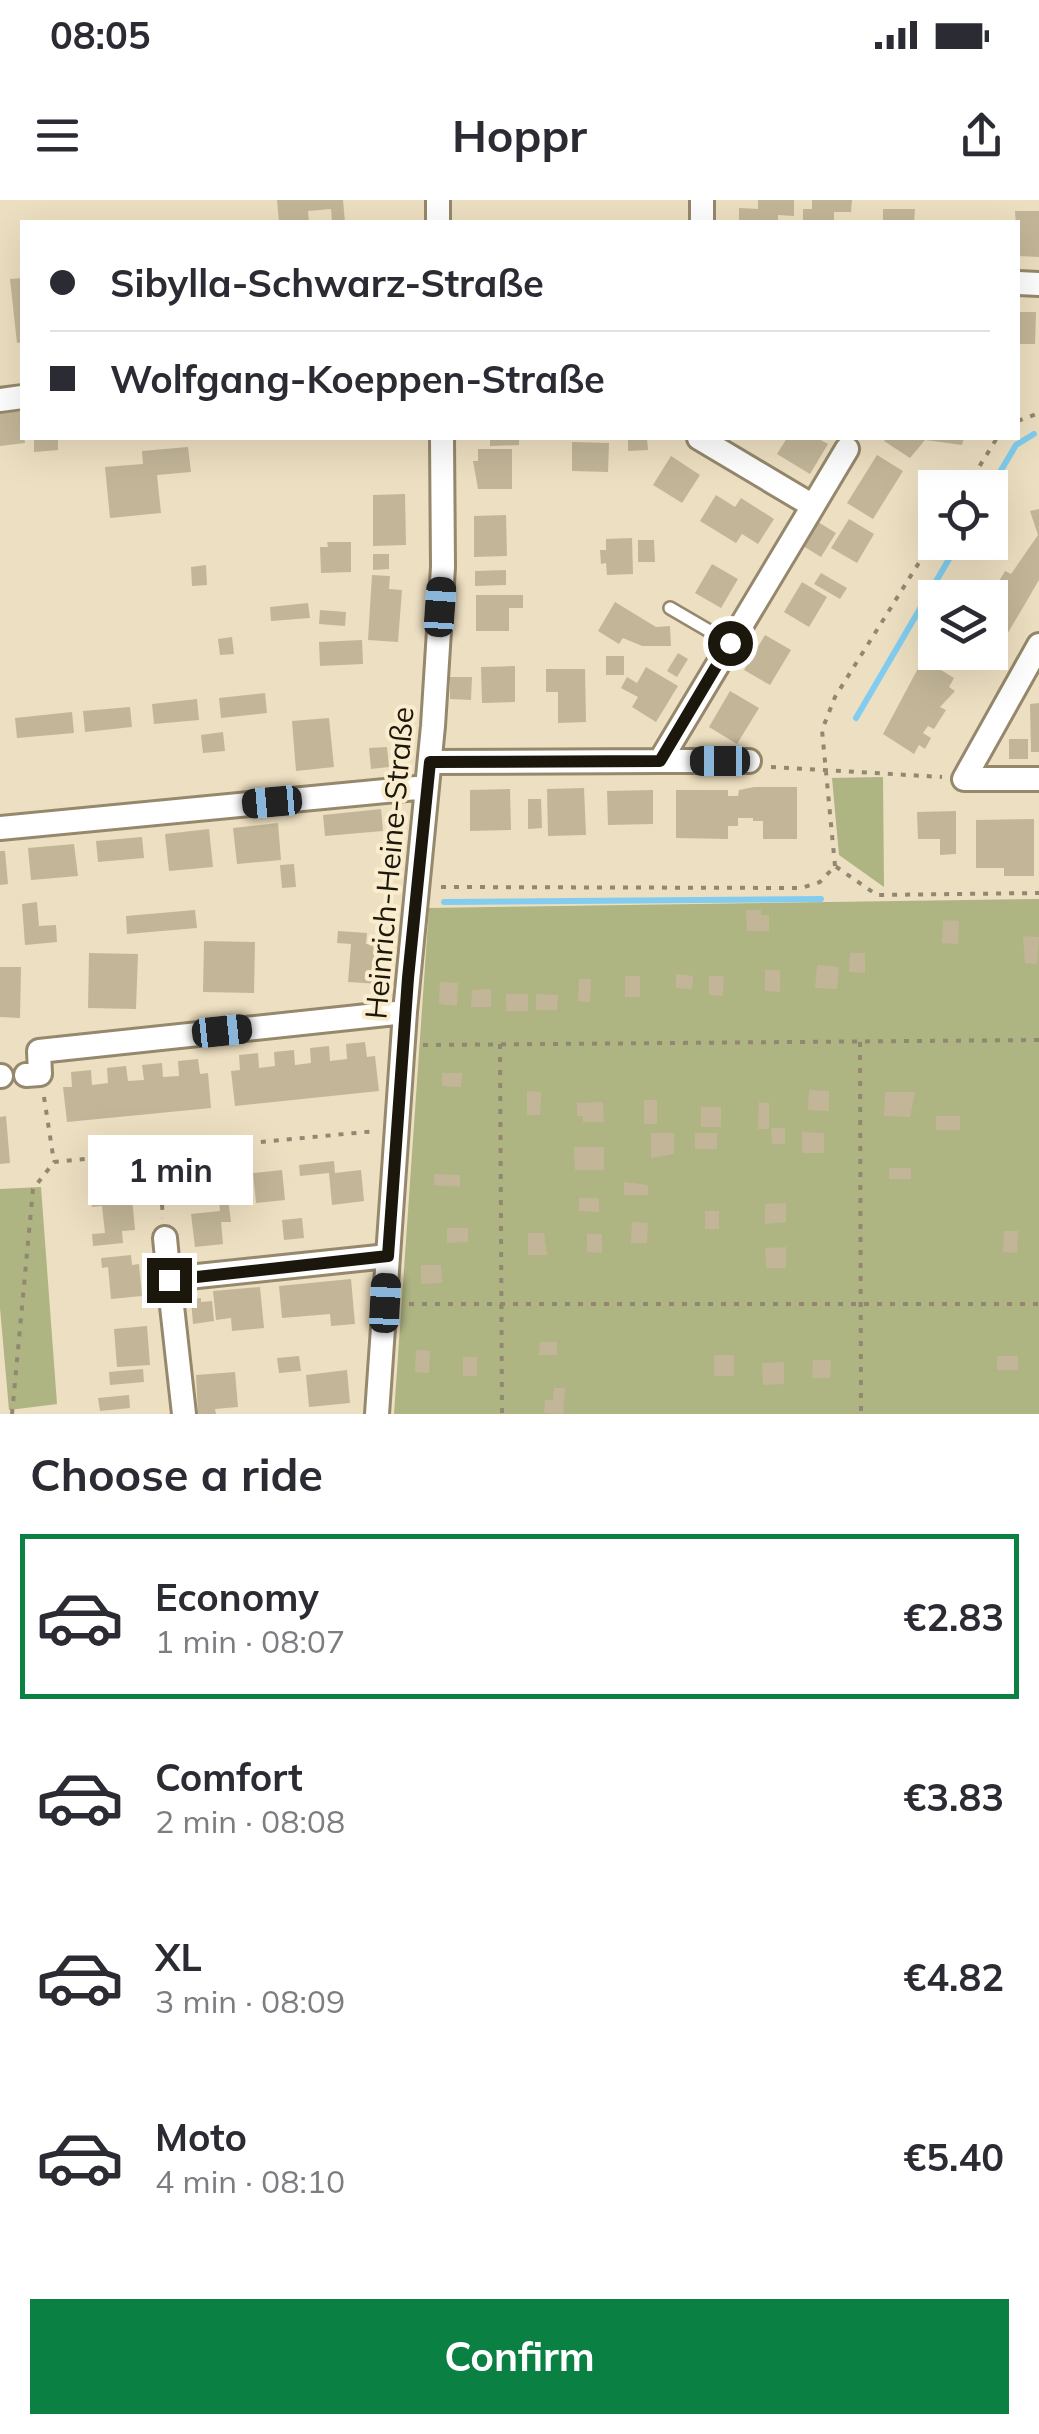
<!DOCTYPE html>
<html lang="en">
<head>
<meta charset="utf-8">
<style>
  :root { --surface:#fff; --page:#f2f2f3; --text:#2b2b33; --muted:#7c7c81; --line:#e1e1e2; --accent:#0b8043 }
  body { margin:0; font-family:Mulish,sans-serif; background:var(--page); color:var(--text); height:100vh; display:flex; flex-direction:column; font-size:38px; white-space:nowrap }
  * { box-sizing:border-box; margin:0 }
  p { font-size:32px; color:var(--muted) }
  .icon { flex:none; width:55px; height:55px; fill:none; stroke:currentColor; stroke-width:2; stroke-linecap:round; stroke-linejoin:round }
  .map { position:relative; height:1214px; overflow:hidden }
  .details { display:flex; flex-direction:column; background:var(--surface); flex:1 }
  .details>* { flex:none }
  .guide { position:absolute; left:20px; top:20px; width:1000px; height:220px; border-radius:0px; box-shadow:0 10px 40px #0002; display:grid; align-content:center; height:220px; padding:0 30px; background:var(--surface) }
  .tools { position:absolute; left:918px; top:270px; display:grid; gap:20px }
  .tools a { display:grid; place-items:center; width:90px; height:90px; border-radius:0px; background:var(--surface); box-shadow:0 10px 40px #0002; font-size:50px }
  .end { position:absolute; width:45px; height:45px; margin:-22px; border:12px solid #1c170c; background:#fff; box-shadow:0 0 0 5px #fff }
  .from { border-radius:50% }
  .bubble { position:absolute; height:70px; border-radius:0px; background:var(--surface); box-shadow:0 10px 40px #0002; font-size:32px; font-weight:700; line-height:70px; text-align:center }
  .car { position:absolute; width:30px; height:60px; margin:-30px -15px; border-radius:12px; box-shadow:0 0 8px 2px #0007; background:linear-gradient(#222 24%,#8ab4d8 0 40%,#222 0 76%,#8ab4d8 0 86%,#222 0) }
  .guide b { display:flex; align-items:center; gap:35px; height:95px; font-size:38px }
  .guide b+b { border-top:2px solid var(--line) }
  .guide i { width:25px; height:25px; background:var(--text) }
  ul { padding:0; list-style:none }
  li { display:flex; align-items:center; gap:30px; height:165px; margin:0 20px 15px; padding:0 10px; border:5px solid transparent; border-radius:0px }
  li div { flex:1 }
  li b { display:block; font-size:38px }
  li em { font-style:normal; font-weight:700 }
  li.on { border-color:var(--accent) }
  li>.icon { width:90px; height:90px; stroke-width:1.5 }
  h2 { padding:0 30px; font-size:45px; line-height:120px }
  .cta { display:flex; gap:20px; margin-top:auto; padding:20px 30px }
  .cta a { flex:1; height:115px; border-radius:0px; background:var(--accent); color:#fff; font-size:40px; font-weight:700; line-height:115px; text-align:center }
  .status { display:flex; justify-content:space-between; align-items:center; height:70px; padding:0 50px; background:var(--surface); direction:ltr }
  .status svg { height:28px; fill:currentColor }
  header { display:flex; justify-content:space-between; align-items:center; height:130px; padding:0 30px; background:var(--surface); font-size:45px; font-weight:700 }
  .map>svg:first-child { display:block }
</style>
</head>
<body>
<div class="status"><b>08:05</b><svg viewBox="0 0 49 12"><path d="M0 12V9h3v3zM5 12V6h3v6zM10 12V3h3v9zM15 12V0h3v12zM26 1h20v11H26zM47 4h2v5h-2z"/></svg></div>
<header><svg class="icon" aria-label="menu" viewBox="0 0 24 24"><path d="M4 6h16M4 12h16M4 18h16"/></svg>Hoppr<svg class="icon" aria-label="share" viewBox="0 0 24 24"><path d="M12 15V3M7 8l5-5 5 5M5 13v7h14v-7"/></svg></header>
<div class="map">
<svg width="1039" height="1214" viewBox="0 0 1039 1214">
  <rect width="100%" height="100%" fill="#eddfc1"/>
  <!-- green -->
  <path fill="#aeb482" d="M883,577L884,687L839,655L832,578Z
    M1039,699V1214H394L429,708Z
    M41,987L57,1204L9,1210L0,1108V989Z"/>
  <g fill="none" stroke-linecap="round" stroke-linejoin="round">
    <!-- stream -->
    <path stroke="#82cdef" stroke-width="6" d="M990,289L1016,245L1034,234
      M856,518L959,342
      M444,702L821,699"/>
  </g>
  <!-- building -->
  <path fill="#c3b698" d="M277,0H343L345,22H332L331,9L308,11L309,22H279Z
    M758,0H794V16L778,15V22H739V8L758,9Z
    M812,0H852L851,12H834V22H803V9H812Z
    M883,9H915L914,22H883Z
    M1015,11H1039V57L1018,56Z
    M22,78V142L17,143L10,79Z
    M1018,112H1036L1035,144H1018Z
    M21,211L25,243L0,246V213Z
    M34,238H58V250L34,252Z
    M490,238H519V245L490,246Z
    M628,238H647L648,250L628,251Z
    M787,238H817L828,244L810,274L777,254Z
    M887,238L924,239L964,238L962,245L925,240L910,258L884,241Z
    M572,242L609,243L608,272L572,271Z
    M188,247L191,272L157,275L161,313L110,318L105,267L143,264L142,251Z
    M478,249H512V289H478L473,261H478Z
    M877,255L903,271L873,319L847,303Z
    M671,256L700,275L682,303L653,285Z
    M405,294L406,345L373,346V295Z
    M716,295L735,307L741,298L774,319L758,344L742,334L736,343L700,321Z
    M1039,309V380L1002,443L990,436V397L1005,371L1011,374L1038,335L1030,311Z
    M506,315L507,356L474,357V316Z
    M849,319L874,334L857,363L831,348Z
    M818,322L836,333L821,357L803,346Z
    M632,338L633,374L607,375L606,363L601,364L600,350H606V339Z
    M638,340H654L655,362H638Z
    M327,342H351V372L321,373L320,347H328Z
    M373,354H389V369L373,370Z
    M712,364L738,379L721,408L695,393Z
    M206,365L207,385L192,386L191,367Z
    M506,370V385L475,386V371Z
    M821,373L847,388L840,399L814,384Z
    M372,375L390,376L389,389L402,390L398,442L368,440Z
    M802,382L827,397L809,427L784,412Z
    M476,395H523V408H509V431H476Z
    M615,402L656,427L670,426L671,446H642L623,438L619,444L598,431Z
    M308,403L310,418L271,421L270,407Z
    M320,410L346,412L345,426L319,424Z
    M765,435L791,450L770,485L744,470Z
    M232,437L234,454L220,455L218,439Z
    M362,440L363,464L320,466L319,442Z
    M678,453L688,459L677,477L667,471Z
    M606,456H624V475H606Z
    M923,459L954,478L949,487L955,491L940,507L946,510L934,529L928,526L923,533L931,538L925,549L919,545L914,554L883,534Z
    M515,466V502L482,503L481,467Z
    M646,467L678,486L656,522L632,507L638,497L621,488L627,477L637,483Z
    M546,469H585L586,522L558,523V492H546Z
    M450,477H472L471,500L450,499Z
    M730,491L759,508L737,544L709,527Z
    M265,493L267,513L221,518L219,498Z
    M197,499L199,520L154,524L152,504Z
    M1039,503V552H1031L1030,504Z
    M130,507L132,527L85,532L83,511Z
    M72,512L74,533L17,538L15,518Z
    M329,518L334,567L296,571L292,521Z
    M223,532L225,551L203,553L201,535Z
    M1009,539H1028V559H1009Z
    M387,547L389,567L371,569L369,548Z
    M754,587H797V639H763V621H753V618H738V626H728V639L676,638V590H728V596H738L739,590Z
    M584,588L586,635L548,636L547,589Z
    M510,589L511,630L470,631V590Z
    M653,590V624L608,625L607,591Z
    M528,599H541L542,628L528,629Z
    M381,609L383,631L325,636L323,615Z
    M956,611V654L940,655V639H918L917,612Z
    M1034,619V676H1004V668H976V620Z
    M278,623L281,660L237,664L233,628Z
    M209,629L213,667L169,671L165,634Z
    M142,637L144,658L98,662L96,641Z
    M74,644L78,676L31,680L28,648Z
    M0,651H5L8,684L0,685Z
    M294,664L296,687L282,688L280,665Z
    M37,702L39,726L56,725L57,742L25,745L22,704Z
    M195,710L197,728L127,734L126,716Z
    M746,710H761V715H769V731H747Z
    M943,720L959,721L958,744L942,743Z
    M338,731L367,733L366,744L381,745L379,784L348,782L351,744L337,743Z
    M1023,736L1039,737L1037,764L1025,763Z
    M204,741L255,742L254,793L203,792Z
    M89,753L138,754L136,809L88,808Z
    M850,753H865V773L849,772Z
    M817,765L839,767L837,789L815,788Z
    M0,767H21L20,818L0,817Z
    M765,770H780V792L765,791Z
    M676,774L693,776L692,789L676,788Z
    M625,776H640V797H625Z
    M709,776H724L723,796L709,795Z
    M579,779H591L590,802L578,801Z
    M440,782L458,783L457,806L439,804Z
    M491,789V807H471L472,790Z
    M506,794H528V811H506Z
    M536,794L558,795L557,810H536Z
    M365,842L367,857L375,856L379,891L235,906L231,871L240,870L239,855L258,853L259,868L275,866L274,852L294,850L295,865L311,863L310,848L329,846L330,861L347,859L346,844Z
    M198,859L200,874L208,873L211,908L67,922L63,887H72L71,872L91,870L92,885L108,883L107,868L126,866L128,881L144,880L142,865L162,863L163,877L179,876L178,861Z
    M442,873H462L461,887L442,886Z
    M809,890L829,891V911L808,910Z
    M527,891L541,892L540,915H527Z
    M885,892H915L910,917L884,916Z
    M644,900H657V924H644Z
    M603,902L604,922H583V916H577V903Z
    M759,902L769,903V929H758Z
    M701,907H721V927H701Z
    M6,916L10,963L0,964V917Z
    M936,916H960V930H936Z
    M771,928H785V944H772Z
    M802,932L824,933V953H802Z
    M651,933H674V954L651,958Z
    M695,933H717V949H695Z
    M574,947H604V970H575Z
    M334,961L335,973L361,970L364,1001L332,1005L329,973L300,976L299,965Z
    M889,968H911V979H889Z
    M282,970L285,1000L256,1003L253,973Z
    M434,974L460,975V987L434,985Z
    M624,982L648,985V995H624Z
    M131,985L135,1030L122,1031L123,1043L93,1046L92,1034L105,1033L102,1006L92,1007L90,989Z
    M579,998H599V1012L579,1011Z
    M228,999L231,1022H221L223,1044L195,1047L191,1014L220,1011L219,1000Z
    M786,1003V1022L765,1024V1004Z
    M705,1011H719V1029H705Z
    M302,1018L304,1038L284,1040L282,1020Z
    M632,1022L648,1023L647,1043H631Z
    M447,1028H468V1042L447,1043Z
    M1004,1031H1018L1017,1053L1003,1052Z
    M528,1033H544L547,1055H528Z
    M587,1034H602V1053L587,1052Z
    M786,1047V1068H766L765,1048Z
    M131,1055L132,1065L139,1064L142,1096L111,1099L108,1067L102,1068L101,1058Z
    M421,1065H441L442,1083L421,1084Z
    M351,1079L355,1124L331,1126L330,1114L282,1118L279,1086Z
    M260,1087L264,1128L232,1131L231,1118L216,1120L213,1091Z
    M201,1098V1102L212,1101L214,1121L193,1124L191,1099Z
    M147,1126L150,1165L117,1167L114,1129Z
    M540,1142H557V1155H539Z
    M416,1150L430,1151L429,1173L415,1172Z
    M714,1155H734V1176H714Z
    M299,1156L301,1171L279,1173L277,1158Z
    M997,1156H1018V1170H997Z
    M463,1157H477V1176H463Z
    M813,1160H831L830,1178H812Z
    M784,1162V1184L763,1185L762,1163Z
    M143,1169L144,1182L110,1185L109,1172Z
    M347,1170L350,1203L309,1207L306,1175Z
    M235,1172L238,1207L215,1209L216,1214H198L196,1175Z
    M554,1188H565L563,1214L544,1213L545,1200H553Z
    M129,1195L130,1208L100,1211L98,1198Z"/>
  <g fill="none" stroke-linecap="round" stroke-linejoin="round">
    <!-- service casing -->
    <g stroke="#95886c" stroke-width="16">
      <path id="service" d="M670,408L730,443"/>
    </g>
    <!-- minor casing -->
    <g stroke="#95886c" stroke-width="28">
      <path id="minor" d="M438,0V22
        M702,22V0
        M1018,83L1039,84
        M0,200L22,197
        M813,306L847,249
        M1039,445L964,579H1039
        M660,561H749
        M430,562L660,561L813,306L699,238
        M0,628L427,587
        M26,875L40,874L39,851L405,812
        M0,876H1
        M165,1038L169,1079
        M184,1214L169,1079L388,1056
        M377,1214L405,812L433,526L443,367L442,238"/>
    </g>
    <!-- path -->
    <path stroke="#928872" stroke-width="4" stroke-dasharray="5 8" stroke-linecap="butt" d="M1018,221L1039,213
      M966,288L997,238
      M771,567L942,577
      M835,666L822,530L835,497L935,337
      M441,687L801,688L820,682L835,666L877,695L1039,693
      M860,842L861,1214
      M500,844L502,1214
      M423,845L1039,840
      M44,897L54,962
      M158,953L163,1018
      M409,1104H1039
      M12,1214L33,989L54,962L376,931"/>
    <!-- service -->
    <use href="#service" stroke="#fff" stroke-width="11"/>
    <!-- minor -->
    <use href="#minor" stroke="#fff" stroke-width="22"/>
  </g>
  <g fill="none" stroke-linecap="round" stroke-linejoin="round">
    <!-- route -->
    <path stroke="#1c170c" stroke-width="12" d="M169,1080L388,1056L408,778L430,562L660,561L730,443"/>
  </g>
  <g text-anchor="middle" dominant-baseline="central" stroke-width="8" stroke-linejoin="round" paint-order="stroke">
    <!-- street labels -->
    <g font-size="30" fill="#1c170c" stroke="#faedce">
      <text transform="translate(389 663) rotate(-85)">Heinrich-Heine-Straße</text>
    </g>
  </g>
</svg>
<div class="tools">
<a><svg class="icon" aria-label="locate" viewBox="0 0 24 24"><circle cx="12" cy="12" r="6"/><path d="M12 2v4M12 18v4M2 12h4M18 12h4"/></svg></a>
<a><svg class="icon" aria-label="layers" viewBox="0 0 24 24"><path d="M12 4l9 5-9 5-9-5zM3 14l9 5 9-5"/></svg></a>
</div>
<i class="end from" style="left:730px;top:443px"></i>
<i class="end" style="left:169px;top:1080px"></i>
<div class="bubble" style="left:88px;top:935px;width:165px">1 min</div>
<i class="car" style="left:440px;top:407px;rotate:4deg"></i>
<i class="car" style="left:720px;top:561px;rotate:270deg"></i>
<i class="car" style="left:272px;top:602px;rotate:265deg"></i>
<i class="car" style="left:222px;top:831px;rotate:84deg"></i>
<i class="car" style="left:385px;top:1103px;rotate:3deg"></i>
<div class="guide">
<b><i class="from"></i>Sibylla-Schwarz-Straße</b>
<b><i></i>Wolfgang-Koeppen-Straße</b>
</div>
</div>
<section class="details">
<h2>Choose a ride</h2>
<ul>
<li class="on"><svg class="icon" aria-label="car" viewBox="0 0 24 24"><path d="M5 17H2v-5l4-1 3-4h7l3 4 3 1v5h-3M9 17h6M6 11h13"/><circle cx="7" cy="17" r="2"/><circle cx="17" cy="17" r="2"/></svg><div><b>Economy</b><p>1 min · 08:07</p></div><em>€2.83</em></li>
<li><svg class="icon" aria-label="car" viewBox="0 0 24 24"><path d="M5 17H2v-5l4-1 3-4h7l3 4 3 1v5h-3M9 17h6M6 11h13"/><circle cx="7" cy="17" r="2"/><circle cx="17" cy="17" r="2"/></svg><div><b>Comfort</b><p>2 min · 08:08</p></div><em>€3.83</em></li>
<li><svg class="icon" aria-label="car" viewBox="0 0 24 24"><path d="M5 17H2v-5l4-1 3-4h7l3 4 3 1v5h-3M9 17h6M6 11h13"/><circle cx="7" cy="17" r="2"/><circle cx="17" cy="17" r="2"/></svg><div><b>XL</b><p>3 min · 08:09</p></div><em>€4.82</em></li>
<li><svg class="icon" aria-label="car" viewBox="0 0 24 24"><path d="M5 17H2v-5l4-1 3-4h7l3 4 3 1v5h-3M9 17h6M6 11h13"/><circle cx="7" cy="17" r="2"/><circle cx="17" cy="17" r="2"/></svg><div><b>Moto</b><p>4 min · 08:10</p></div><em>€5.40</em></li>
</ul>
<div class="cta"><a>Confirm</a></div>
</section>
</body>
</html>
